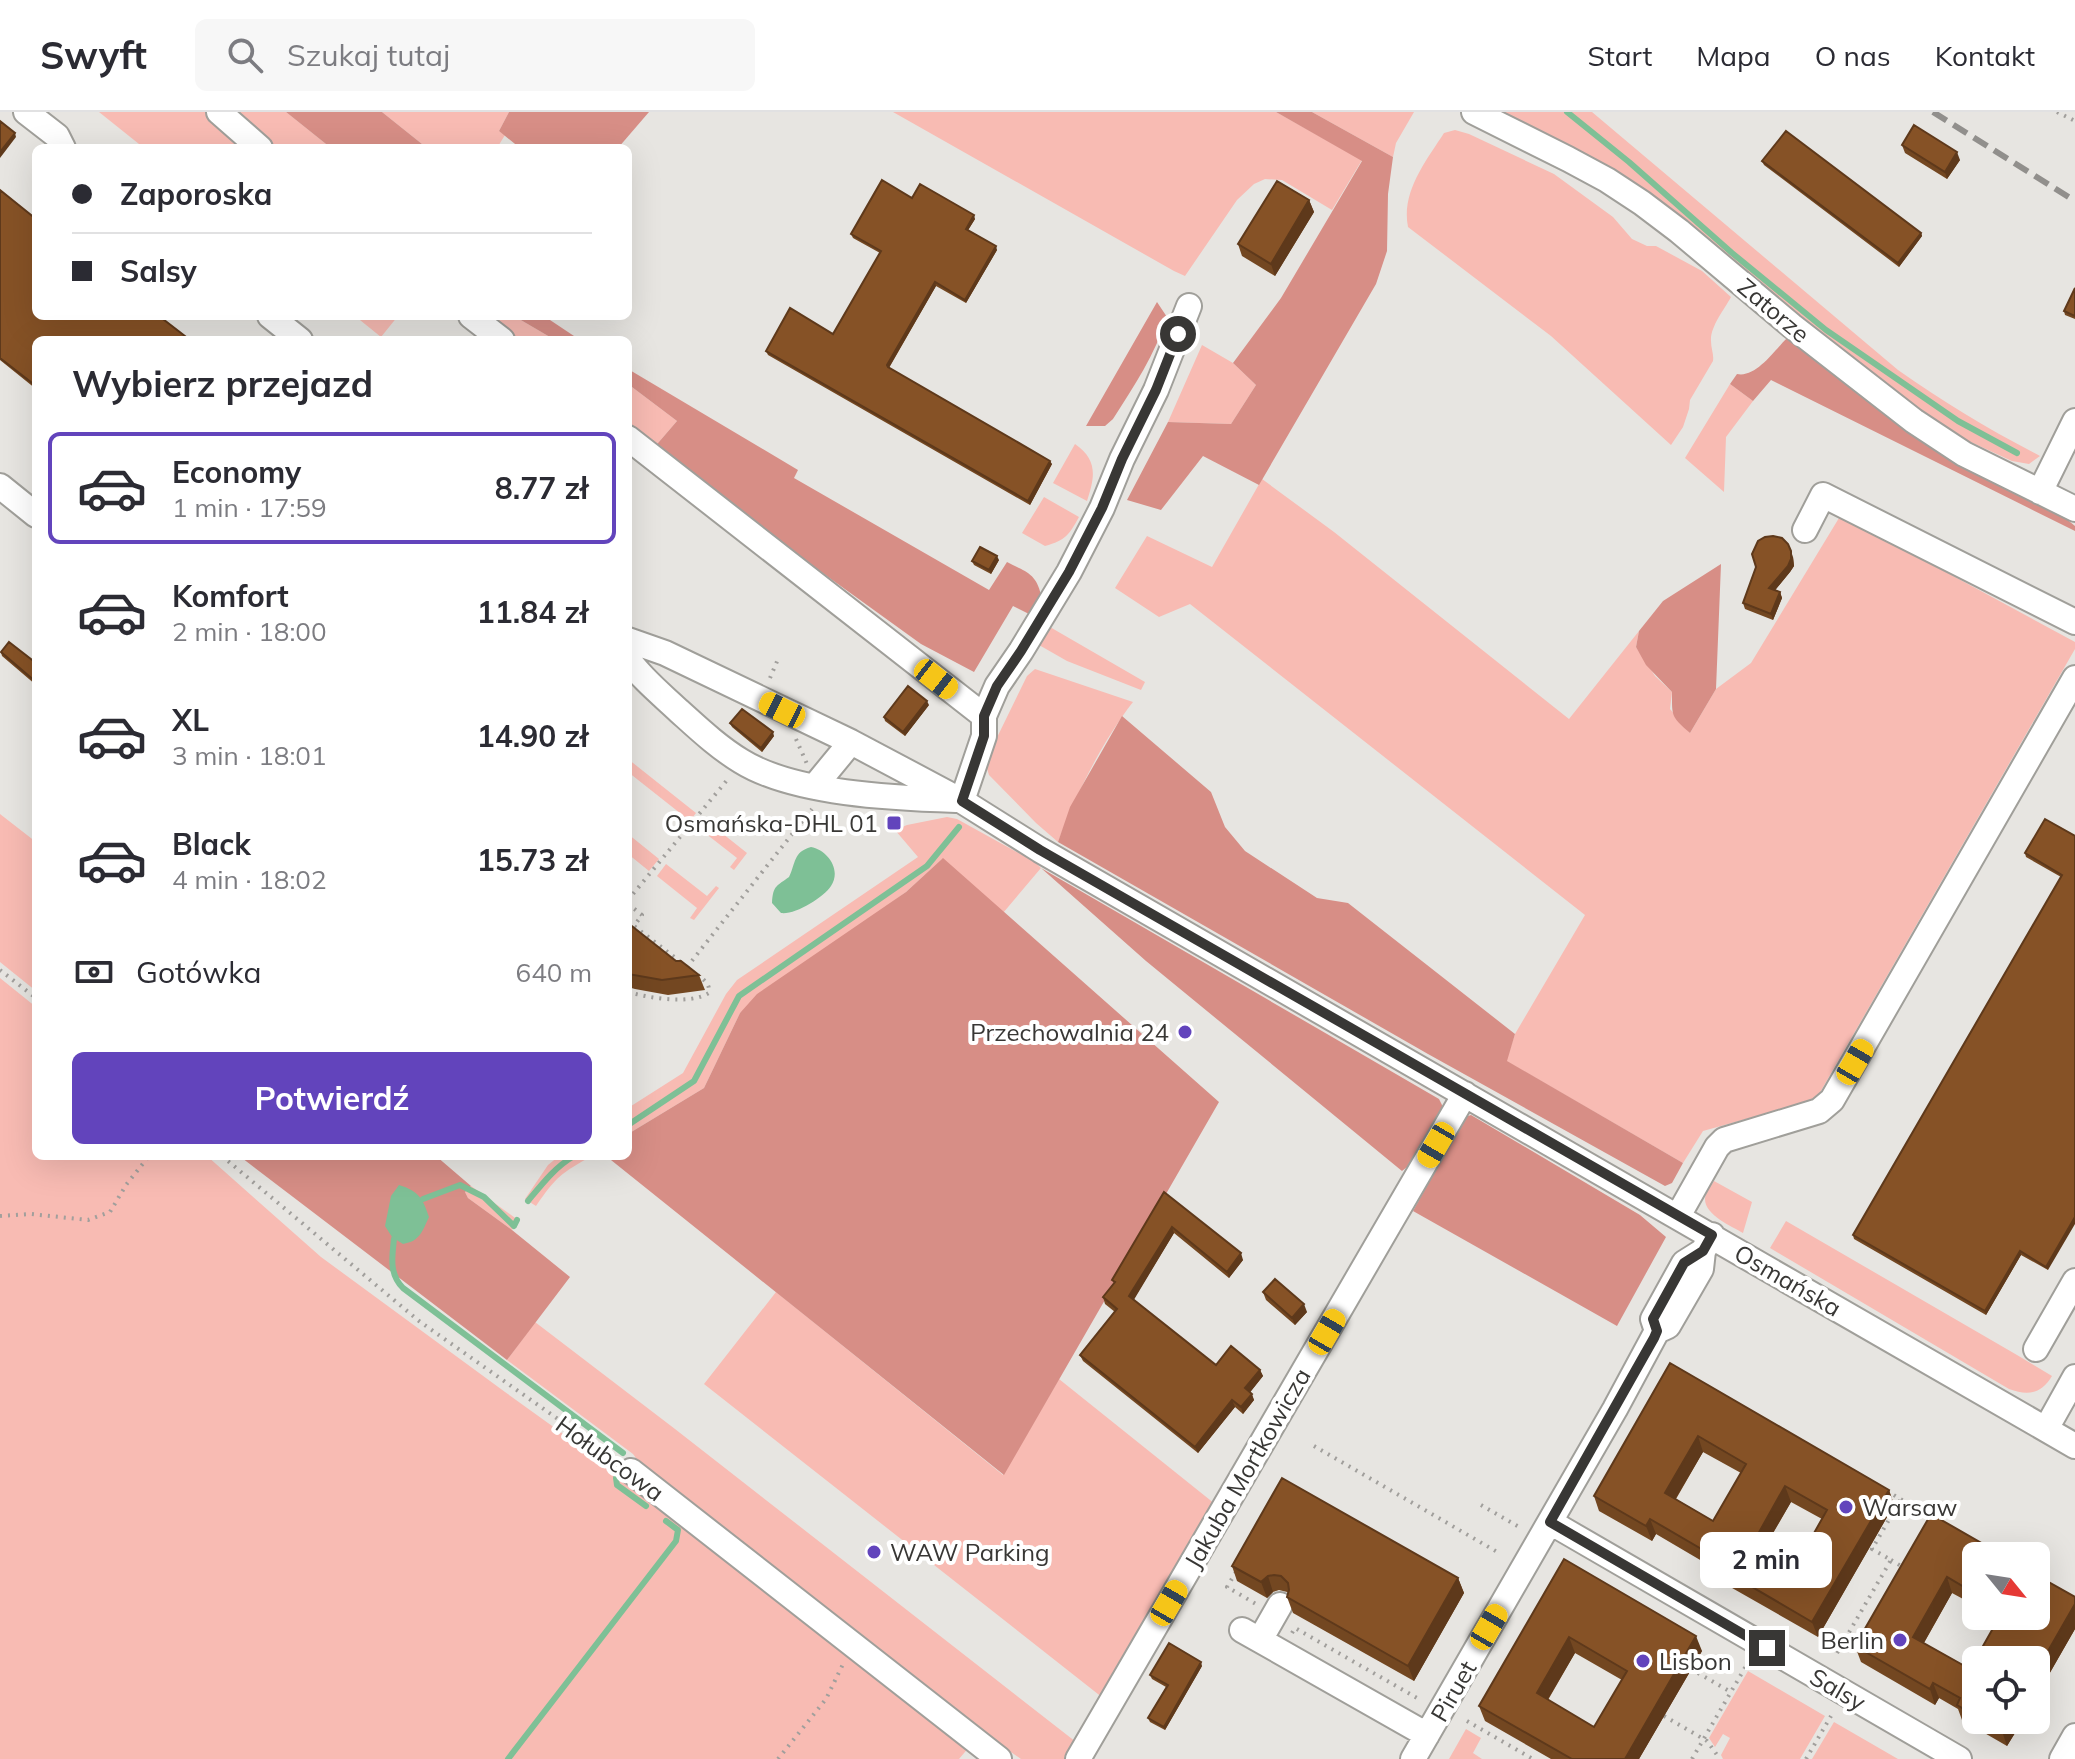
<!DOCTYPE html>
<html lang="pl">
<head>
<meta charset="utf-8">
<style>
  :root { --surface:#fff; --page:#f7f7f7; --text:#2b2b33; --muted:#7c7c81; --line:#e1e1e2; --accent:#6244bc }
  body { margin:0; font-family:Mulish,sans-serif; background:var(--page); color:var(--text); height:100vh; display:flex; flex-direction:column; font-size:30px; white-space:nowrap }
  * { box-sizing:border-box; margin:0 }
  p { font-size:26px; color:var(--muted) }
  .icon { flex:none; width:44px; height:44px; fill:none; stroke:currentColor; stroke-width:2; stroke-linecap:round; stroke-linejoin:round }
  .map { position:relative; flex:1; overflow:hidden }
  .side { position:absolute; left:32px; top:224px; width:600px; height:824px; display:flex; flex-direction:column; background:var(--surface); border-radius:12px; box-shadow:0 8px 32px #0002 }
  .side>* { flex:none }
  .banner { position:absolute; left:32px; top:32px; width:600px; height:176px; border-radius:12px; box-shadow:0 8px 32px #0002; display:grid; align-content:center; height:176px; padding:0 40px; background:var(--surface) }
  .needle { width:52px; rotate:120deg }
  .controls { position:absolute; left:1962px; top:1430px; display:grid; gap:16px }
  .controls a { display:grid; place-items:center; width:88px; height:88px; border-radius:12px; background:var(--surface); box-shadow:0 8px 32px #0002; font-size:40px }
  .end { position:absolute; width:36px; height:36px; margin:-18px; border:10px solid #383735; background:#fff; box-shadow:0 0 0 4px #fff }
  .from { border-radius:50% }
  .bubble { position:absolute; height:56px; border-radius:12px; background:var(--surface); box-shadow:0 8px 32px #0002; font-size:26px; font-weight:700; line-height:56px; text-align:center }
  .car { position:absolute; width:24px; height:48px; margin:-24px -12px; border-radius:10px; box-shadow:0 0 6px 2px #0007; background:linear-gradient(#f5c518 24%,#345 0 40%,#f5c518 0 76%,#345 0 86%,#f5c518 0) }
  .banner b { display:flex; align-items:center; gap:28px; height:76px; font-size:30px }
  .banner b+b { border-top:2px solid var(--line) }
  .banner i { width:20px; height:20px; background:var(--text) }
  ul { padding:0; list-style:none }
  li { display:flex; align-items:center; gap:24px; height:112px; margin:0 16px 12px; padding:0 24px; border:4px solid transparent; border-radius:12px }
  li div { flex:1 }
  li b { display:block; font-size:30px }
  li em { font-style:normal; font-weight:700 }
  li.current { border-color:var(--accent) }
  li>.icon { width:72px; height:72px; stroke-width:1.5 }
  h2 { padding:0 40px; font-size:36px; line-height:96px }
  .pay { display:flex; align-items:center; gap:20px; height:88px; padding:0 40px; font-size:30px }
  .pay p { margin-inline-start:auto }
  .cta { display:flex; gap:16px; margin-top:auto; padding:16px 40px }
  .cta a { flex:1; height:92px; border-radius:12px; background:var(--accent); color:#fff; font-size:32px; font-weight:700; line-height:92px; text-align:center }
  header { display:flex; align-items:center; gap:48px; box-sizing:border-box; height:112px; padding:0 40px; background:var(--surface); border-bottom:2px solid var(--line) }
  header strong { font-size:38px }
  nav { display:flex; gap:44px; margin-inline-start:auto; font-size:28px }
  .search { width:560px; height:72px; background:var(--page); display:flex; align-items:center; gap:20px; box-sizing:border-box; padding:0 28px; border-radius:12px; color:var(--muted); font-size:30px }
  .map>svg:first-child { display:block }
</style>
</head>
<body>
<header>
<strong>Swyft</strong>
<div class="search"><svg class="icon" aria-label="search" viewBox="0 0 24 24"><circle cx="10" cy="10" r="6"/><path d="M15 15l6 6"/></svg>Szukaj tutaj</div>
<nav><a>Start</a><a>Mapa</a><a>O nas</a><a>Kontakt</a></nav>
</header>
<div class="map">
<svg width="2075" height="1647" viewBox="0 0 2075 1647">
  <rect width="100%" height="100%" fill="#e7e5e1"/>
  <!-- green -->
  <path fill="#f8bbb3" d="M99,0H212L252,36H144Z
    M231,0H286L331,36H273Z
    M382,0H509L499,19L505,23L497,36H427Z
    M893,0H1276L1362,48L1332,98L1282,68L1265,67L1254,72L1237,88L1185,164L1174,159Z
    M1312,0H1414L1396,31L1393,45Z
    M1502,0H1592L1898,258C1943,290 1990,318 2040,344L2029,352L2012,349L1949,320L1805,212L1606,54Z
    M1455,18L1469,22L1554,62L1613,105L1632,127L1647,134H1656L1702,159L1731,185C1724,198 1710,215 1711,229C1711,237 1714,242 1713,249L1690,288L1689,297L1683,315L1671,333L1551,224L1408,115C1401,80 1426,49 1444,21Z
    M355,204H398L381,225Z
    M478,204H514L555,228H509Z
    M1202,233L1233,251L1256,273L1231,312L1168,310Z
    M628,272L677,309L652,338L628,320Z
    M1730,272L1753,289L1726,325L1724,380L1685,346Z
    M1075,332C1098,348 1095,365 1087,389L1053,371Z
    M1262,367L1334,420L1569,607L1639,519L1636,535L1655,564L1672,580L1670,597L1690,621L1716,577L1751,551L1839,406H1846L2075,530V537L1818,984L1807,990L1703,1019L1683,1051L1506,949L1515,922L1585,803L1190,492L1159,505L1115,476L1147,424L1212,455Z
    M1044,385L1079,405C1069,423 1066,428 1045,434L1022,421Z
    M1043,511L1145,570L1141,578L1067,549L1032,529Z
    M1035,557L1133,590C1103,628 1075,684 1058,730L1036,711L989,663L985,650L1027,564Z
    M628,647L696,701L690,709L628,660Z
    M0,702L36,730V879L0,850Z
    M947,705L957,707L1035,750L1041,756L1003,801L942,747L906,780L740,901L704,976L628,1022V996L683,961L726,882L737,868L918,745L895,718L907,713Z
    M703,706L747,741L734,758L730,755L737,746L696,714Z
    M628,722L659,747L649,759L628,742Z
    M666,752L707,784L716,774L719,776L694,808L690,806L697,796L657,764Z
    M0,866L36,895V1044H207L321,1145L505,1280L612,1357L970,1634L959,1647H0Z
    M559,1044H592C561,1061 556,1065 536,1094L525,1087L548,1053Z
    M1714,1069L1752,1090L1743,1121C1732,1114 1704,1103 1705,1086C1706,1080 1711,1074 1714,1069Z
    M471,1074L518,1108L512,1118L468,1086L465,1080Z
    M1786,1109L2017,1243L2052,1264C2041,1282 2028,1284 2009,1277L1770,1136Z
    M776,1180L1003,1363L1059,1267L1215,1392L1103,1586L704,1272Z
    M535,1210L675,1317L1076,1630L1065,1647H1021L952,1599L695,1399L662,1367L645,1358L633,1342L507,1248Z
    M1748,1559L1825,1604L1800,1647H1723L1721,1643L1730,1626L1723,1622L1715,1635L1709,1626Z
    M1834,1610L1898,1647H1812Z
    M1466,1617L1481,1626L1473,1641L1482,1647H1449Z"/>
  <!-- forest -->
  <path fill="#d78e86" d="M286,0H382L427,36H331Z
    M509,0H649L618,36H520L499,19Z
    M1276,0H1312L1393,45L1388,82L1387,139L1376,172L1259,373L1203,344L1161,398L1127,388L1168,310L1231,312L1256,273L1233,251L1281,186L1362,49Z
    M1157,190L1167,205C1155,243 1134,274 1113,307L1105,314H1086Z
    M514,204H544L580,228H555Z
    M1787,226L1863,286L1940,339L2064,405L2075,414V419L1771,268L1753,289L1730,272L1737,262C1756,266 1774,239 1787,226Z
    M628,257L798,358L794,366L989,478L1007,450C1026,460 1036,461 1041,483L1031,503L1013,494L974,560L921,532L652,338L677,309L628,272Z
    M1721,452L1716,577L1690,621C1671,604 1672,605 1672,580L1646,553L1636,535L1639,519L1663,489Z
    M1122,604L1211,680L1225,715L1245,739L1317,786L1348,791L1515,922L1507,949L1683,1051L1672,1071L1665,1074L1428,942L1058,730L1070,695Z
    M943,746L1219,990L1004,1363L606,1044H628V1022L704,976L740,901L757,882L906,780Z
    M1041,756L1439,987L1443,995C1436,1013 1418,1049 1402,1059L1146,849Z
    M1471,1003L1640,1103L1666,1125L1617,1214L1413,1099L1465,1005Z
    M244,1044H436L471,1074L465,1080L468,1086L512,1118L570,1165L507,1248L242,1046Z"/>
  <!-- water -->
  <path fill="#7ec096" d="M811,735C827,738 842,757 831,774C823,786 795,803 781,801L772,791C773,773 777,774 789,765C796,751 793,740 811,735Z
    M399,1073C419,1079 423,1087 429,1105C422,1120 420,1129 403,1132L392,1125L385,1114L391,1084Z"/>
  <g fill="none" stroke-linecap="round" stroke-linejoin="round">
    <!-- stream -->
    <path stroke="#7ec096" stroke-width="6" d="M1567,0L1629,50L1732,141L1826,218L1958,309L2017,341
      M628,1013L694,969L739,884L927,754L959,715
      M423,1087L460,1073L484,1085L514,1114L517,1108
      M528,1089C542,1072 555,1055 574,1044
      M394,1127C392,1145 389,1162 403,1176L623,1341
      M616,1366L617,1373L646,1394
      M508,1647L676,1429L678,1418L666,1409"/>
    <!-- minor casing -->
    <g stroke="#a09f9a" stroke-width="28">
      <path id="minor" d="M26,0L57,24L63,36
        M219,0L260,36
        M1474,0L1568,47L1607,68L1642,91L1679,119L1792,214L1914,309L1964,342L2075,397
        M270,204L300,228
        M471,204L502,228
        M628,326L984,604
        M0,374L36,403
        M2040,380L2075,309
        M1805,418L1823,383L2075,510
        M628,528L665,541L851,630L962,689L1040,738L2075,1334
        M628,547C642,567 661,582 679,599C699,617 718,635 741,649C794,682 894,686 956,688
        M814,675L851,630
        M962,689L984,624V604L997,574L1021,539L1069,460L1102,396L1122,347L1156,278L1189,194
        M1678,1104L1717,1035L1724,1028L1819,999L1832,988L2075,566
        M1657,1219L1653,1207L1684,1151L1703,1139
        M2036,1237L2075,1169
        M2046,1317L2075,1265
        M631,1359L999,1647
        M1550,1410L1959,1647
        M1242,1518L1427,1623
        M1260,1528L1280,1493
        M1078,1647L1465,982
        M1413,1647L1615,1297L1657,1219L1668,1214L1701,1157L1703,1139L1712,1123
        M2062,1647L2075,1624"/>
    </g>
    <!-- path -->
    <path stroke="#a19f9c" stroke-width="4" stroke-dasharray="2 6" stroke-linecap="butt" d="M2057,0L2075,9
      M770,566L778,547
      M796,627L807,652
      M628,788L728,667
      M628,792L642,803L634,814L682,851
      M687,855L812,697
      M0,858L36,886
      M628,880C650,886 689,893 709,881C710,872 705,869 698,863
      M222,1044L419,1209L616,1348
      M0,1104L31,1102L88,1108L110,1100L126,1073L149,1044
      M1314,1334L1499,1441
      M1887,1379L1934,1407
      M1481,1393L1521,1416
      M1891,1448L1906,1457
      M1236,1460L1227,1475L1256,1492
      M1292,1521L1295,1516L1417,1586
      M1837,1541L1891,1448L1872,1437L1901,1387
      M1691,1557L1731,1580
      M1664,1604L1707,1629L1720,1647
      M1467,1609L1533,1647
      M778,1647L826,1587L844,1550
      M1692,1647L1746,1554
      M1806,1647L1831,1604"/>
    <!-- minor -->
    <use href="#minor" stroke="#fff" stroke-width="24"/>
    <!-- rail -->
    <path stroke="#918f8c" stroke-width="6" stroke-dasharray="16 8" stroke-linecap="butt" d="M1933,0L2075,89"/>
  </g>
  <!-- wall -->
  <path fill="#734721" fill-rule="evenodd" d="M1902,33L1960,48L1947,67L1905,41Z
    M1762,49L1921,121L1922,124L1899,155L1764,53Z
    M0,78L36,228V277L0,248Z
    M912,86L975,107L968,118L997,138L966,191L936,174L889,256L1052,352L1030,393L768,243L766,239L833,222L880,141L853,126L851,122Z
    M1309,88L1314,100L1275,164L1242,144L1238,132Z
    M2075,176V207L2065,203L2064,199Z
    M1793,445L1794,454L1790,460L1775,478L1780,480L1782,486L1773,508L1745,497L1743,491L1756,455Z
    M999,448L991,462L974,453L972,449Z
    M1,540L36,551V573L2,544Z
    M929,593L905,624L885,609L884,605Z
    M730,611L774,624L762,640L732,615Z
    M2075,724L2048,1158L2021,1143L1986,1203L1854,1127L1853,1123L2061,765L2026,745L2025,741Z
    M628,811L676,849L699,863L705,878L668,883L635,877L628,875Z
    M1164,1080L1243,1148L1229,1166L1174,1121L1133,1188L1216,1253L1260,1258L1263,1264L1250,1280L1254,1288L1243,1302L1235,1295L1198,1341L1083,1249L1080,1243L1115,1200L1105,1192L1103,1185L1114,1171L1112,1168Z
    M1263,1180L1307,1200L1295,1213L1266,1188Z
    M1670,1251L1889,1378L1894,1393L1818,1525L1711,1464L1707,1452L1656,1422L1652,1429L1599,1399L1594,1384ZM1703,1340L1741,1361L1713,1409L1676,1387ZM1791,1390L1822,1407L1795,1455L1764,1437Z
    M1976,1444V1494L1952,1481L1924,1531L1970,1557L1998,1507L1993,1504H2036L2075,1517L2036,1585V1548H1976V1608H2023L2007,1634L1962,1608L1958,1597L1939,1586L1935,1593L1861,1550L1855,1534Z
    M1564,1447L1702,1539L1639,1647H1551L1485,1609L1479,1594ZM1575,1541L1622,1568L1594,1615L1548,1588Z
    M1232,1454L1458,1466L1464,1481L1414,1569L1293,1501L1287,1485L1288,1481L1287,1480L1279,1478L1273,1480L1267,1486L1237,1469Z
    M1202,1554L1165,1618L1150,1610L1148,1606L1166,1575L1152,1567L1150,1563Z"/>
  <!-- shaded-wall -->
  <path fill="#5e391b" d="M15,21L16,25L0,46V40Z
    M1957,40L1960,48L1947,67L1945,60Z
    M1309,88L1314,100L1275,164L1271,152Z
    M974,103L975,107L967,120L966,117Z
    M1921,121L1922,124L1899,155L1898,151Z
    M996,134L997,138L966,191L965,188Z
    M935,170L936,174L888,257L887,253Z
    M1050,349L1052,352L1030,393L1028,389Z
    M1791,439L1793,445L1794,454L1790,460L1772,482L1769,476Z
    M997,444L999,448L991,462L989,458Z
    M1780,480L1782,486L1773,508L1771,502Z
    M927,589L929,593L905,624L903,620Z
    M773,620L774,624L762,640L761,636Z
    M2075,1105V1112L2048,1158L2046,1155Z
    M1172,1115L1174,1121L1132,1191L1129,1184Z
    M2020,1139L2021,1143L1986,1203L1985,1199Z
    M1241,1141L1243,1148L1229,1166L1227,1160Z
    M1304,1192L1307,1200L1295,1213L1292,1206Z
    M1260,1258L1263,1264L1248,1283L1245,1276Z
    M1252,1282L1254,1288L1243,1302L1241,1295Z
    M1232,1288L1235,1295L1198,1341L1195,1335Z
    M1698,1324L1703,1340L1670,1396L1665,1381Z
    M1785,1374L1791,1390L1758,1446L1753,1431Z
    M1889,1378L1894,1393L1818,1525L1812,1510Z
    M1650,1407L1656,1422L1652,1429L1646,1414Z
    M1268,1464L1273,1480L1267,1486L1261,1470Z
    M1947,1465L1952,1481L1918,1541L1913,1525Z
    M1458,1466L1464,1481L1414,1569L1408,1554Z
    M2075,1492V1517L2036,1585V1560Z
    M1696,1524L1702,1539L1639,1647H1625Z
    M1569,1525L1575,1541L1542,1597L1537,1581Z
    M1201,1550L1202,1554L1165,1618L1164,1615Z
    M1933,1571L1939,1586L1935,1593L1930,1577Z
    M2008,1608H2023L2007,1634L2002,1619Z"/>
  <!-- building -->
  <path fill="#865226" stroke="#5e391b" stroke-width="2" fill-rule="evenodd" d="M0,9L15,21L0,40Z
    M1914,13L1957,40L1945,60L1902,33Z
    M1786,19L1921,121L1898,151L1762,49Z
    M882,68L912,86L920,72L974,103L966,117L996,134L965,188L935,170L887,253L888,255L1050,349L1028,389L766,239L790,196L833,222L881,139L851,122Z
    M1277,69L1309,88L1271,152L1238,132Z
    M0,78L36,107V204H159L190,228H36V274L0,246Z
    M2075,176V204L2064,199Z
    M1773,424L1782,426L1788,432L1791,439V447L1788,454L1769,476L1780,480L1771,502L1743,491L1756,455L1752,442L1758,429L1765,425Z
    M980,435L997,444L989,458L972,449Z
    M9,530L36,551V570L1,540Z
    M908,574L927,589L903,620L884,605Z
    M742,597L773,620L761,636L730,611Z
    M2045,707L2075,724V1105L2046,1155L2020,1139L1985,1199L1853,1123L2062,763L2025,741Z
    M628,811L676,849H681L699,863L662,868L628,862Z
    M1164,1080L1241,1141L1227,1160L1172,1115L1129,1184L1216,1253L1231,1234L1260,1258L1245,1276L1252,1282L1241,1295L1232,1288L1195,1335L1080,1243L1117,1197L1103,1185L1115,1170L1112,1168Z
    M1275,1167L1304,1192L1292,1206L1263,1180Z
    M1670,1251L1889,1378L1812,1510L1706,1448L1710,1442L1650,1407L1646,1414L1594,1384ZM1698,1324L1746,1352L1713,1409L1665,1381ZM1785,1374L1827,1398L1795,1455L1753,1431Z
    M1282,1366L1458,1466L1408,1554L1287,1485L1289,1478L1288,1471L1281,1464L1274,1463L1268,1464L1261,1470L1232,1454Z
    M1931,1402L2004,1444H1976V1482L1947,1465L1913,1525L1970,1557L2000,1504H2036V1463L2075,1485V1492L2036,1560V1548H1976V1604L1957,1593L1960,1586L1933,1571L1930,1577L1855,1534Z
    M1564,1447L1696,1524L1625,1647H1572L1479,1594ZM1569,1525L1627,1559L1594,1615L1537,1581Z
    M1169,1531L1201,1550L1164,1615L1148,1606L1168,1573L1150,1563Z
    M1983,1608H2008L2002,1619Z"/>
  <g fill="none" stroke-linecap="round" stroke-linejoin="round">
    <!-- route -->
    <path stroke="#383735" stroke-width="10" d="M1178,222L1156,278L1122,347L1102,396L1069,460L1021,539L997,574L984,604V624L962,689L1040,738L1712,1123L1703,1139L1684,1151L1653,1207L1657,1219L1654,1226L1550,1410L1767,1536"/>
  </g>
  <!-- markers -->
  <g fill="#6244bc" stroke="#fff" stroke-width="3">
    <rect x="886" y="703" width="16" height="16" rx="4"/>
    <circle cx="1185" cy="920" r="8"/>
    <circle cx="1846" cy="1395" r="8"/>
    <circle cx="874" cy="1440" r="8"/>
    <circle cx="1900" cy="1528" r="8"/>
    <circle cx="1643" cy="1549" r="8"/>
  </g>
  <g text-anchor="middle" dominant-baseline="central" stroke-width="8" stroke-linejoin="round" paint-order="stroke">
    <!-- street labels -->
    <g font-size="24" fill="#383735" stroke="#fff">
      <text transform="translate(1774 198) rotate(40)">Zatorze</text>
      <text transform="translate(1788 1168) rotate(30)">Osmańska</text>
      <text transform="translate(610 1346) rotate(36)">Hołubcowa</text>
      <text transform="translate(1247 1356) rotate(-60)">Jakuba Mortkowicza</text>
      <text transform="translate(1838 1577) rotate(30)">Salsy</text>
      <text transform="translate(1453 1579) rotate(-60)">Piruet</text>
    </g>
    <!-- poi labels -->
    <g font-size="24" fill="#383735" stroke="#fff" text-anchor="end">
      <text x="878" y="711">Osmańska-DHL 01</text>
      <text x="1169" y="920">Przechowalnia 24</text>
      <text x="1862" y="1395" text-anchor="start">Warsaw</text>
      <text x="890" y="1440" text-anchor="start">WAW Parking</text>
      <text x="1884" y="1528">Berlin</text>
      <text x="1659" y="1549" text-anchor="start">Lisbon</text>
    </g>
  </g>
</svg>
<div class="controls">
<a><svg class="needle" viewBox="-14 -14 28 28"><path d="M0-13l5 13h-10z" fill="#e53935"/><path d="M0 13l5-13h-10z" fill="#7c7c81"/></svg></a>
<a><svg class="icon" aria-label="locate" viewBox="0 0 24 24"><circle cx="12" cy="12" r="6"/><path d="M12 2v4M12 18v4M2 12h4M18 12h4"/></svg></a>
</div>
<i class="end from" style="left:1178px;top:222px"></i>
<i class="end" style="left:1767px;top:1536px"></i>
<div class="bubble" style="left:1700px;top:1420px;width:132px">2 min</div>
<i class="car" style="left:936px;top:567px;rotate:128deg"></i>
<i class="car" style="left:782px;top:598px;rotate:296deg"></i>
<i class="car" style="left:1855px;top:950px;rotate:30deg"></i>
<i class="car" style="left:1436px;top:1033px;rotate:210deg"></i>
<i class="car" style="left:1327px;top:1220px;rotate:30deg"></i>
<i class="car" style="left:1169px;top:1491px;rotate:30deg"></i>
<i class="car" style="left:1489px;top:1515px;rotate:30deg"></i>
<div class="banner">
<b><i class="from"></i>Zaporoska</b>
<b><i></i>Salsy</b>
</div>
<section class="side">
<h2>Wybierz przejazd</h2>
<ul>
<li class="current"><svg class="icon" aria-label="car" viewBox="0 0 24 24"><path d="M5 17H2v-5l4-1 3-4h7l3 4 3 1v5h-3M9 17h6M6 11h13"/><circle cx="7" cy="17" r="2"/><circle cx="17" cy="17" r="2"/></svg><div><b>Economy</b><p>1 min · 17:59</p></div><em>8.77 zł</em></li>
<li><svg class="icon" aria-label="car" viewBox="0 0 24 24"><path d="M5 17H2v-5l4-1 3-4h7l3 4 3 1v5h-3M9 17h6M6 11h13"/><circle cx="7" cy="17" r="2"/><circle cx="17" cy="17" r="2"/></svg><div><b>Komfort</b><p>2 min · 18:00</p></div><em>11.84 zł</em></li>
<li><svg class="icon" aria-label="car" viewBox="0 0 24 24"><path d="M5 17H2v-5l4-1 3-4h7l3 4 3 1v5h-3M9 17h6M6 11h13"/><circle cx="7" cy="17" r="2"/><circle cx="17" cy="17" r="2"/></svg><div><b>XL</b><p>3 min · 18:01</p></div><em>14.90 zł</em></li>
<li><svg class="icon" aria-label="car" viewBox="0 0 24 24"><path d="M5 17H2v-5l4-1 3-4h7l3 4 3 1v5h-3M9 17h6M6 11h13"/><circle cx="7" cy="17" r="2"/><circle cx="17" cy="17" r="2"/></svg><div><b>Black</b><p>4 min · 18:02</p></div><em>15.73 zł</em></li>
</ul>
<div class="pay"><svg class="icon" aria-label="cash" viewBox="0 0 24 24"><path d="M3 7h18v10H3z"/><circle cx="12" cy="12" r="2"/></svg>Gotówka<p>640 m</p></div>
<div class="cta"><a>Potwierdź</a></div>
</section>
</div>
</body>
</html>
